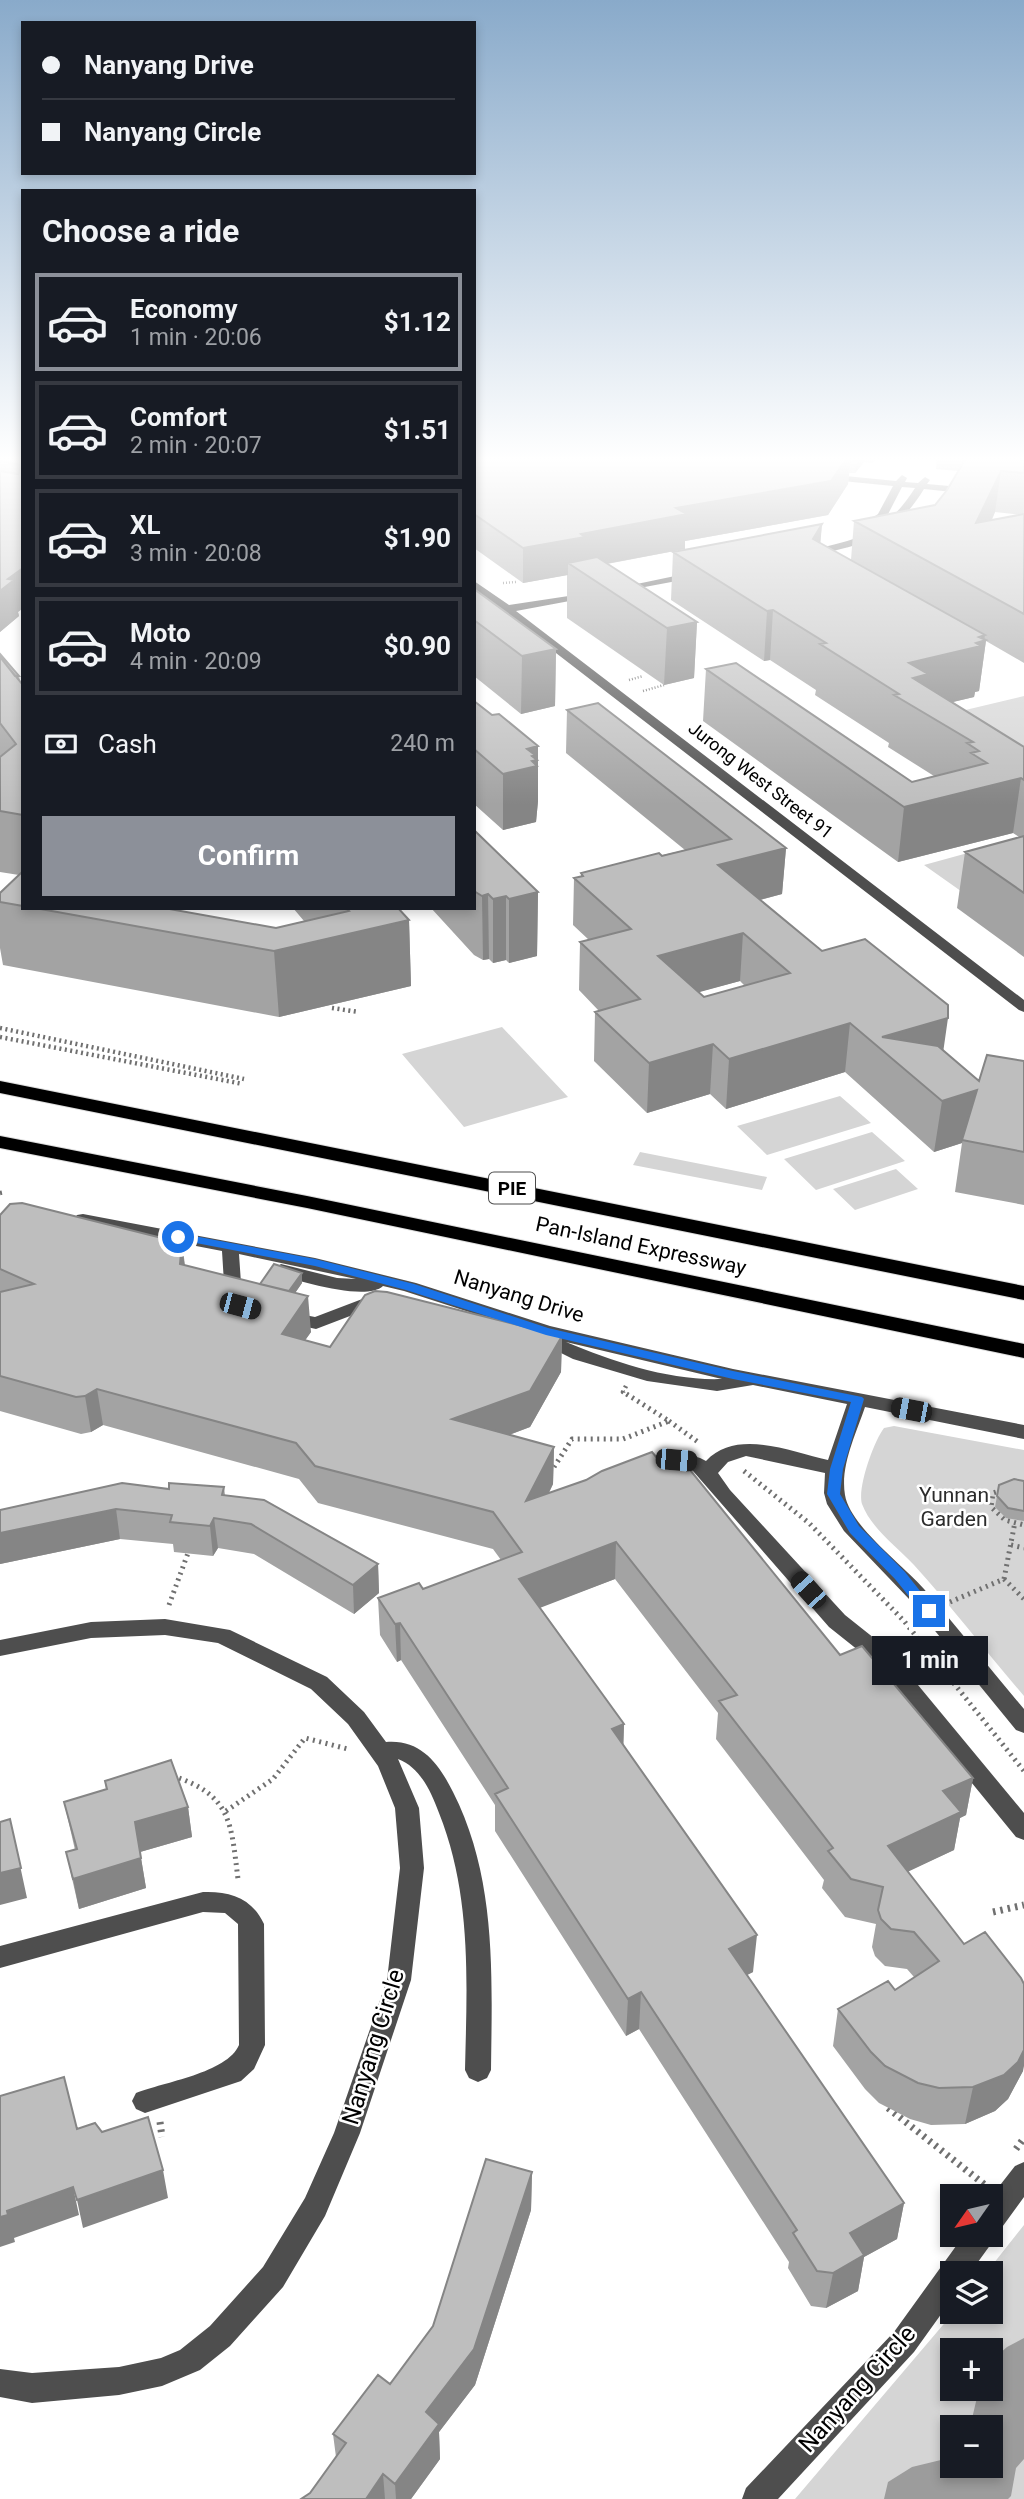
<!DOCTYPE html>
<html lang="en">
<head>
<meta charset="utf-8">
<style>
  :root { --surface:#171b24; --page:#20242c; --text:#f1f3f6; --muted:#9ea1a6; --line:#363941; --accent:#8c9099 }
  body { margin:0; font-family:Roboto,sans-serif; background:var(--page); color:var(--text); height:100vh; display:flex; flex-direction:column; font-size:26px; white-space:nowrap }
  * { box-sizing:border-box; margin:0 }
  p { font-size:23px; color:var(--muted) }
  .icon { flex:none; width:38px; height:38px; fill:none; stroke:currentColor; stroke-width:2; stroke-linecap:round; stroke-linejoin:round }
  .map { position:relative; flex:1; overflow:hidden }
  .panel { position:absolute; left:21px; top:189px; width:455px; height:721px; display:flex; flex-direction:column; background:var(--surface); border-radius:0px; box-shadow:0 4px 10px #0003 }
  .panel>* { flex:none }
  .banner { position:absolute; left:21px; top:21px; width:455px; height:154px; border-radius:0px; box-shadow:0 4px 10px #0003; display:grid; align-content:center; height:154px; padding:0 21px; background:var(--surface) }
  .needle { width:46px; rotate:236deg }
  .fabs { position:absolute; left:940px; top:2184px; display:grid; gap:14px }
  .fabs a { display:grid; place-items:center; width:63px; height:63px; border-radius:0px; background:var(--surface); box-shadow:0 4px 10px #0003; font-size:35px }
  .end { position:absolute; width:32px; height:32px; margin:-16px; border:9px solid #1a73e8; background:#fff; box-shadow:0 0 0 4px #fff }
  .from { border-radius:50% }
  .bubble { position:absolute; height:49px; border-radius:0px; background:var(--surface); box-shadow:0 4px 10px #0003; font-size:23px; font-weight:700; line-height:49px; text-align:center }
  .car { position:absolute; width:21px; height:42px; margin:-21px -10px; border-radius:9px; box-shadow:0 0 5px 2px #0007; background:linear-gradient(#222 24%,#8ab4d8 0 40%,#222 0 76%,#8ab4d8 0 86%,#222 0) }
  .banner b { display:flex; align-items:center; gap:24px; height:66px; font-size:26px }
  .banner b+b { border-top:2px solid var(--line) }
  .banner i { width:18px; height:18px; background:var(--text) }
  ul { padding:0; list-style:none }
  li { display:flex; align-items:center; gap:21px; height:98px; margin:0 14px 10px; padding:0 7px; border:4px solid var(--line); border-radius:0px }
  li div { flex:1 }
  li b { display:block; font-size:26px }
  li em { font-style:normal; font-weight:700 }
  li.active { border-color:var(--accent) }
  li>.icon { width:63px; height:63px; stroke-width:1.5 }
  h2 { padding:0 21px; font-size:32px; line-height:84px }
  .pay { display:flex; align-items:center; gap:18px; height:77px; padding:0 21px; font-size:26px }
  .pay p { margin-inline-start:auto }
  .cta { display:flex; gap:14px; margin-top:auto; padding:14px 21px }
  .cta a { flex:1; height:80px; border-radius:0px; background:var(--accent); color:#fff; font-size:28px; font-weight:700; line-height:80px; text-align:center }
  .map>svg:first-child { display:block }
</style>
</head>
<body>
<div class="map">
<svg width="1024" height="2499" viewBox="0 0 1024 2499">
  <rect width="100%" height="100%" fill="#fff"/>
  <!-- green -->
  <path fill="#d5d5d5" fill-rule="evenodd" d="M1024,696V755L957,712Z
    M975,851V901L924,865Z
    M502,1027L568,1097L464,1127L402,1054Z
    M840,1096L871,1123L767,1155L737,1126Z
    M872,1132L905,1161L816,1190L784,1159Z
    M640,1152L767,1177L762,1190L633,1165Z
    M896,1169L918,1189L855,1210L833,1189Z
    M894,1426L1024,1450V1696C987,1653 952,1607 914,1565C896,1546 871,1528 862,1504C857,1488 874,1441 884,1428Z
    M1024,2225V2499H795L954,2312H990V2273H986ZM952,2350H990V2389H952ZM952,2427H990V2466H952Z"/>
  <!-- water -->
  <path fill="#9c9c9c" d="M1024,2338V2459L1016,2468L1011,2496L1008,2499H884L888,2482L912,2467L945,2459L952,2451V2466H990V2427H970L979,2389H990L991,2361L1007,2347Z"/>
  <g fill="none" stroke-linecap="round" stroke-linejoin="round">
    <!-- highway casing -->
    <g stroke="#dbdbdb" stroke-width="2">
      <path id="highway" d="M0,1081L1024,1286V1300L0,1093Z
        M0,1136L307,1196L1024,1344V1358L307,1208L0,1148Z"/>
    </g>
    <!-- path-far3 -->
    <path stroke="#707070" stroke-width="2.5" stroke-dasharray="1 2" stroke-linecap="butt" d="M503,583L516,582
      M629,680L643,676
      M643,691L664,685"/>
    <!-- path-far2 -->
    <path stroke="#707070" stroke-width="4.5" stroke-dasharray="2 3.5" stroke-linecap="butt" d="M332,1008L359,1012
      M0,1028L244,1079
      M0,1037L243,1084
      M0,1193L5,1192
      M626,1386L623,1392L628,1395"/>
    <!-- path-far1 -->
    <path stroke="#707070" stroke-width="5" stroke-dasharray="2 4.5" stroke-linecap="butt" d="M669,1421L698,1442
      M554,1467L572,1439H623L669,1421L625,1393
      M744,1471L809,1523L904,1621L1024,1771
      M1002,1490L993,1493L991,1507L1005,1520L1024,1525
      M1011,1545L1024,1548
      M1004,1579L1015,1522
      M1004,1579L1024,1599
      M950,1602L1004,1579
      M169,1605L188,1553L187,1548
      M173,1776C232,1795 231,1824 238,1879L236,1882
      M226,1811L273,1779L305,1738L348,1749"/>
    <!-- path -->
    <path stroke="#707070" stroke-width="7" stroke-dasharray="2.5 5" stroke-linecap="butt" d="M993,1912L1024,1905
      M888,2108L985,2185
      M160,2122L162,2137
      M1016,2149L1024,2138"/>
    <!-- minor -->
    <path fill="#4e4e4e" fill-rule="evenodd" d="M825,474L896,481L902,475L907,478L905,482L918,483L925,477L930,480L927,484L972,488L977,491L972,494L924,489C891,542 865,543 808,557L803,554L804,552C857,538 883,538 915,488L902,487L886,518L865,529L860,526L878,514L893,486L822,479L820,477Z
      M694,572L698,573V577L618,592L613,589Z
      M474,581L509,605L595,592L596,594L591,597L516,611L1024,1000V1012L1019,1010L504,613L497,612L498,608L474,589Z
      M83,1214L315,1258L416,1283L550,1326L733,1369L1024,1425V1439L865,1407C856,1434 840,1466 845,1495C850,1526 903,1565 924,1589C958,1628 990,1669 1024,1709V1733L1016,1730L909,1599L844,1531L827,1504L824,1493L825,1473L746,1456L728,1462L718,1473L730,1490L845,1615L889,1650L1024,1813V1840L1016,1837L873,1662L829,1627L693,1471C676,1461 659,1479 642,1474L639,1469L642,1464C664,1457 685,1449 706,1461C737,1428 791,1452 828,1460L847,1404L753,1385L717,1391L647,1381L573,1359L535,1340L532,1336L534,1333L404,1291L383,1286C366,1302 296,1280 275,1274L272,1270L281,1264L337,1278L356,1279L239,1254L241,1283L239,1295L242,1299L233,1305L227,1303L221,1295L224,1283L222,1251L77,1223L74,1219L77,1215ZM566,1342L722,1379C670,1381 614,1362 566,1342Z
      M378,1293L384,1295L387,1299L384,1303L316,1329L283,1322L280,1318L289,1312L315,1317Z
      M165,1619L230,1630L327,1677L364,1712L386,1742C421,1739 439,1764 453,1792C497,1879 492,1976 491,2070L487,2078L478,2082L469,2078L465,2070C467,1983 472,1896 439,1813C431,1792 421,1768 398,1759L419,1808L424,1868L411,1980L360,2133L325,2216L283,2287L230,2346L200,2370L162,2386L119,2395L32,2403L0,2397V2369L32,2373L119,2367L161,2358L180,2350L210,2326L263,2267L305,2198L334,2133L387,1980L400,1868L395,1808L378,1766L348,1724L311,1689L218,1643L165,1635L91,1638L0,1656V1640L91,1622Z
      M203,1892C230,1891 252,1898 264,1924L265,2045L254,2069L241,2081L145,2113L136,2109L132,2101L136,2093C164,2082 227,2073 239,2045L238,1924L225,1913L203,1912L0,1968V1946Z
      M1024,2162V2197L1000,2230L994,2233L991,2244L970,2273H952V2299L914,2352L778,2499H742L746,2488L894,2332L964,2235H990V2198L1015,2166Z"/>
    <!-- highway -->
    <use href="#highway" fill="#000" fill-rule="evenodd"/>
  </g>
  <!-- wall -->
  <path fill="#a3a3a3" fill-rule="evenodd" d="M0,455H23V608L18,612L19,616L0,632Z
    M474,455H878L873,463L864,462L855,473H849L848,484L828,515L685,541V549L607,564L697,622L694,678L664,685L567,618V575L523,583L474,548Z
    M937,455H1024V663L986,641L979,691L975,692L974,697L952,702L1024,747V957L957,908L965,852L1019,837L1013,833L898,862L703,721L706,669L912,782L934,776L888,747L889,743L815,695L816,690L770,660L764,661L671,600L673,552L822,524L820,543L851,560L854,521L935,505L947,490L958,471L936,469ZM995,512L1022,515L992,520Z
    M474,589L556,649L555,706L521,714L474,676Z
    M0,654L19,676L20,681L23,685V908H164L276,928L304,921L293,908H398L409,920L411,986L279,1017L3,965L0,948V893L19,875L0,872Z
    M474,701L538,801L536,822L503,830L474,804Z
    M567,710L786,848L782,894L760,900L979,1081L1024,1061V1205L955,1192L962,1143L934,1152L845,1072L726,1109L710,1094L647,1113L594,1061L595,1012L599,1011L579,990L580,942L589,940L573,925L574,878L581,876V873L685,850L566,753ZM740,981L745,986L704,997L698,992Z
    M474,830L538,892L537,956L509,963L506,960L493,963L489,959L483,960L474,955L431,908H474Z
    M0,1215L182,1243L185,1265L260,1284L302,1273V1283L295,1293L311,1332L305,1340L330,1347L562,1336L561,1372L530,1427L509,1435L554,1447L553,1484L549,1493L664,1466L840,1655L973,1778L966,1815L960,1818L954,1850L908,1871L1023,2071L1008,2099L995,2111L965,2124L931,2125L910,2119L879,2103L865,2089L833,2046L838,2009L895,1990L914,1977L907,1969L885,1966L875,1956L872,1947L876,1924L845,1917L822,1888L824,1880L716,1739L718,1713L615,1579L540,1607L624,1724L623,1746L753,1972L747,1975L904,2203L897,2239L864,2257L858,2291L826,2308L811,2306L788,2268L789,2262L639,2029L626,2036L495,1831V1805L401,1660L397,1662L380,1635L378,1598L423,1589L501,1560L493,1549L318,1503L299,1479L103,1425L91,1432L81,1434L0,1411Z
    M1024,1481V1521L1006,1518L995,1507L999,1485Z
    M224,1487L225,1495L378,1564L379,1593L354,1614L254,1554L218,1548L213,1556L174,1552L173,1544L120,1539L0,1564V1510L169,1489Z
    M105,1781L188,1807L192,1837L140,1852L146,1888L79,1909L66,1852L75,1850L64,1802L106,1790Z
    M532,2172L531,2210L475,2385L439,2432L440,2459L411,2499H301L310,2493L336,2457L333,2434L390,2384L433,2326Z"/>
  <!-- shaded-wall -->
  <path fill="#858585" d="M849,455H851L848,484L828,515L685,541V549L584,568L568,563V575L523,583V548L676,508Z
    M860,455H864V462L855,473L857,460Z
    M1001,471L995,512L970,566L976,523Z
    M822,524L818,571L813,539Z
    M23,568V608L18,612L19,616L0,632V591L8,579Z
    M773,610L770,660L764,661L767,611Z
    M697,622L694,678L664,685L667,628Z
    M985,635L984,641L986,640L979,691L975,692L974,697L924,709L909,663Z
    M556,649L555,706L521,714L522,656Z
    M538,746V801L536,822L503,830V774L527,749Z
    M1021,778L1013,833L898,862L904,807Z
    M786,848L782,894L715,912L718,865Z
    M538,892L537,956L509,963V899Z
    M488,894L489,959L483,960L482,896Z
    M506,896V960L493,963V899Z
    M409,920L411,986L279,1017L274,951Z
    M743,933L740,981L656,1004L658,956Z
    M948,1018L941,1067L882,1037Z
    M850,1023L845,1072L726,1109L729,1059Z
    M713,1044L710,1094L647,1113L649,1063Z
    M977,1090L962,1143L934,1152L942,1101Z
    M182,1243L186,1278L180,1264Z
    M302,1273V1283L284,1309L283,1299Z
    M308,1296L311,1332L285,1369L282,1334Z
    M562,1336L561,1372L530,1427L453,1456L452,1419Z
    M97,1389L103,1425L91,1432L85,1396Z
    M554,1447L553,1484L526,1538V1501Z
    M116,1509L120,1539L0,1564V1533Z
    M214,1518L218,1548L213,1556L210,1526Z
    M616,1542L615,1579L519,1616V1579Z
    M378,1564L379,1593L354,1614L353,1585Z
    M400,1623L401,1660L397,1662L395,1624Z
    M624,1724L623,1761L612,1729Z
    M973,1778L966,1815L960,1818L954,1850L882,1884L888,1846L943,1791Z
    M188,1807L192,1837L140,1852L135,1822Z
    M10,1819L27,1898L0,1905V1873Z
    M141,1858L146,1888L79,1909L73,1879Z
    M757,1935L753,1972L725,1986L729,1949Z
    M641,1992L639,2029L626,2036L628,1999Z
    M1024,2050V2066L1023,2071L1008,2099L995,2111L965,2124L973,2087Z
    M163,2170L168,2198L83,2228L77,2200Z
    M532,2172L531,2210L475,2385L439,2432L440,2459L411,2499H396L395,2484Z
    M73,2187L79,2215L14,2238L15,2242L0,2247V2217L7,2211Z
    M904,2203L897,2239L864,2257L858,2291L826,2308L833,2273L850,2233Z
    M383,2474L385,2499H366Z"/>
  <!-- building -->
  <path fill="#bebebe" stroke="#858585" stroke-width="2" fill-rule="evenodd" d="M0,455H23V568L8,579L14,580L0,591V471L18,474L21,465L0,461Z
    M474,455H849L831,481L676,508L687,514L581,534L585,537L523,548L474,514Z
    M851,455H860L857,460L850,459Z
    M968,455L1024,460V473L1001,471L976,523L1024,514V614L854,521L935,505L947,490Z
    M822,524L813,539L985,635L979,637L986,640L976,643L981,646L909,663L928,674L913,678L1024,747V780L1021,778L904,807L706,669L736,663L912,782L987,763L971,753L979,751L967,743L973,742L894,695L899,694L820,644L826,643L773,610L767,611L673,552Z
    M597,557L697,622L667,628L568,563Z
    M474,589L556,649L522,656L474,620Z
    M0,654L19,676H15L0,657Z
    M0,657L23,685V815L0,811V757L16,744L0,723Z
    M474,701L492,715L499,714L538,746L527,749L535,755L532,756L537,760L532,761L537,766L503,774L474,749Z
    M598,703L786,848L718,865L822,951L865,939L948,1005V1018L882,1037L938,1046L979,1081L987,1055L1024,1061V1152L962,1140L977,1090L942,1101L850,1023L729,1059L713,1044L649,1063L595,1012L640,999L580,942L631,929L574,878L583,876L581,873L659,853L662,856L731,839L567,710ZM743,933L790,973L704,997L658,956Z
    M474,830L538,892L509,899L506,896L493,899L488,894L482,896L474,891Z
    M1024,836V893L965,852Z
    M23,871V906L0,902V893Z
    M35,908H164L276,928L349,911L346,908H398L409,920L274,951Z
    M22,1203L182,1243L180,1264L308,1296L282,1334L330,1347L365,1295L375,1291L387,1292L562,1336L530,1391L452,1419L554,1447L526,1501L586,1480L602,1471L652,1452L664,1466L682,1460L840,1655L862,1646L973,1778L943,1791L961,1812L888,1846L964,1944L985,1932L1021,1978L1024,1984V2050L1018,2062L1004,2075L973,2087L939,2088L918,2083L885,2066L871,2052L838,2009L888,1981L895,1990L939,1961L914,1932L891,1929L881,1919L878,1910L883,1887L851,1879L828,1851L833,1848L719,1701L737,1695L616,1542L519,1579L624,1724L612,1729L757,1935L729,1949L904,2203L850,2233L864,2255L833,2273L817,2271L793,2233L797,2230L641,1992L628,1999L495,1794L508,1788L400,1623L395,1624L378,1598L419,1583L423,1589L522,1552L493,1512L315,1466L296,1443L97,1389L85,1396L76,1397L0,1376V1292L34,1284L0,1269V1215L10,1204Z
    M274,1264L302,1273L289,1291L260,1284Z
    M1014,1479L1024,1481V1511L1008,1508L997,1496L999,1485Z
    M122,1483L169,1489V1483L224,1487L222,1495L264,1500L378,1564L353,1585L251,1524L214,1518L210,1526L170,1522L172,1515L116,1509L0,1533V1510Z
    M171,1760L188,1807L135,1822L141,1858L73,1879L66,1852L77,1849L64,1802L107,1789L105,1781Z
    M10,1819L21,1868L0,1873V1822Z
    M64,2077L77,2129L95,2123L102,2132L148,2117L163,2170L77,2200L73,2187L7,2211L8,2215L0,2217V2096Z
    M486,2159L532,2172L474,2349L426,2412L439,2424L395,2484L383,2474L366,2499H301L310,2493L346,2443L333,2434L378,2375L390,2384L433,2326Z"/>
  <!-- sky -->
  <linearGradient id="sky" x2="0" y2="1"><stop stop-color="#89aaca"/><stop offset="0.57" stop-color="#fff"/><stop offset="1" stop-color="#fff" stop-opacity="0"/></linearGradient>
  <rect width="1024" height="805" fill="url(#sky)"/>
  <!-- route -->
  <path fill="#1a73e8" d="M178,1233L315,1259L414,1284L548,1328L733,1371L862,1397L864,1399L843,1469L840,1494L859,1526L905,1572L936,1611L934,1615H924L895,1579L850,1533L827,1494L830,1469L851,1402L733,1379L546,1335L406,1290L315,1266L175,1239V1234Z"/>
  <g text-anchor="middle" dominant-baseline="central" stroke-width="5" stroke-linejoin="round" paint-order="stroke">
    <!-- far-street labels -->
    <g font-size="18" fill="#000" stroke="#fff">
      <text transform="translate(761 780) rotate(38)">Jurong West Street 91</text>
    </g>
    <!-- shield labels -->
    <rect fill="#fff" stroke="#4c4c4c" stroke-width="2" x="489" y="1172.5" width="46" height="31" rx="5"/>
    <g font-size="19" font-weight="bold" fill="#000">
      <text x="512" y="1188">PIE</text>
    </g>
    <!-- street labels -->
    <g font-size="21" fill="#000" stroke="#fff">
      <text transform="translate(641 1246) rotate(12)">Pan-Island Expressway</text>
      <text transform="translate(519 1296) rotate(17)">Nanyang Drive</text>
    </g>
    <!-- park labels -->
    <g font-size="21" fill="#2c2c2c" stroke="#fff">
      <text x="954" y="1495">Yunnan<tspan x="954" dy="24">Garden</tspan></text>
    </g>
    <!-- near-street labels -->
    <g font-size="24" fill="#000" stroke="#fff">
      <text transform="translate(373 2047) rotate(-73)">Nanyang Circle</text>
      <text transform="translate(857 2389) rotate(-48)">Nanyang Circle</text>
    </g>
  </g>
</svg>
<div class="fabs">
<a><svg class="needle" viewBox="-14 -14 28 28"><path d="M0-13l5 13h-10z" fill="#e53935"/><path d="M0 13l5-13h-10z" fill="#9ea1a6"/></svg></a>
<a><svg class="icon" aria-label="layers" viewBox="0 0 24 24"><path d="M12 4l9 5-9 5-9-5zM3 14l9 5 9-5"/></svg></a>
<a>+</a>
<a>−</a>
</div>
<i class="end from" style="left:178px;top:1237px"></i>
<i class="end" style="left:929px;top:1611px"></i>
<div class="bubble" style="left:872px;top:1636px;width:116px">1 min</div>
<i class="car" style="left:240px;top:1306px;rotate:105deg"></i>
<i class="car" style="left:911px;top:1410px;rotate:281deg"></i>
<i class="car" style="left:676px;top:1460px;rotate:95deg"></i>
<i class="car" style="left:808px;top:1590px;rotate:318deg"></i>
<div class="banner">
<b><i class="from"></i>Nanyang Drive</b>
<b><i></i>Nanyang Circle</b>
</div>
<section class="panel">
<h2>Choose a ride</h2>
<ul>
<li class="active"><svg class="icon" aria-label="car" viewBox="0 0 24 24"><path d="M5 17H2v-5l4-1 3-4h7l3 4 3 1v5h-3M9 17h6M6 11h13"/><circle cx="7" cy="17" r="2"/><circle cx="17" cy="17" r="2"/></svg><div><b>Economy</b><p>1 min · 20:06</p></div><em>$1.12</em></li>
<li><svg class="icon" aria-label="car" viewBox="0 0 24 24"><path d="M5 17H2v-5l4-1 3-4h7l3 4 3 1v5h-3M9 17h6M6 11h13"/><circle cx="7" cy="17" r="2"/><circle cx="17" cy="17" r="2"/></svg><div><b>Comfort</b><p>2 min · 20:07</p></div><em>$1.51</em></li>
<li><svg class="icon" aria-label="car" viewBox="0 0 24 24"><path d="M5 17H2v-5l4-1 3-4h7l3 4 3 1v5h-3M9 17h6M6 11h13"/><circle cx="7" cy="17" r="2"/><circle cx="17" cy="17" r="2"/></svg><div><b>XL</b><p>3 min · 20:08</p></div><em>$1.90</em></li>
<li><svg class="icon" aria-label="car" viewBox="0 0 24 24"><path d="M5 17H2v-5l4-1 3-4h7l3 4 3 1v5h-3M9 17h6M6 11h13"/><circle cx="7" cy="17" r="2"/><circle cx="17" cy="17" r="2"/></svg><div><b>Moto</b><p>4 min · 20:09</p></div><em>$0.90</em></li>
</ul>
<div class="pay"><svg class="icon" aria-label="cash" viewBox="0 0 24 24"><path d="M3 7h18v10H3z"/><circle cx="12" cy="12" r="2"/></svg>Cash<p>240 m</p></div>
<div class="cta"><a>Confirm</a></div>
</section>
</div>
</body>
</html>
